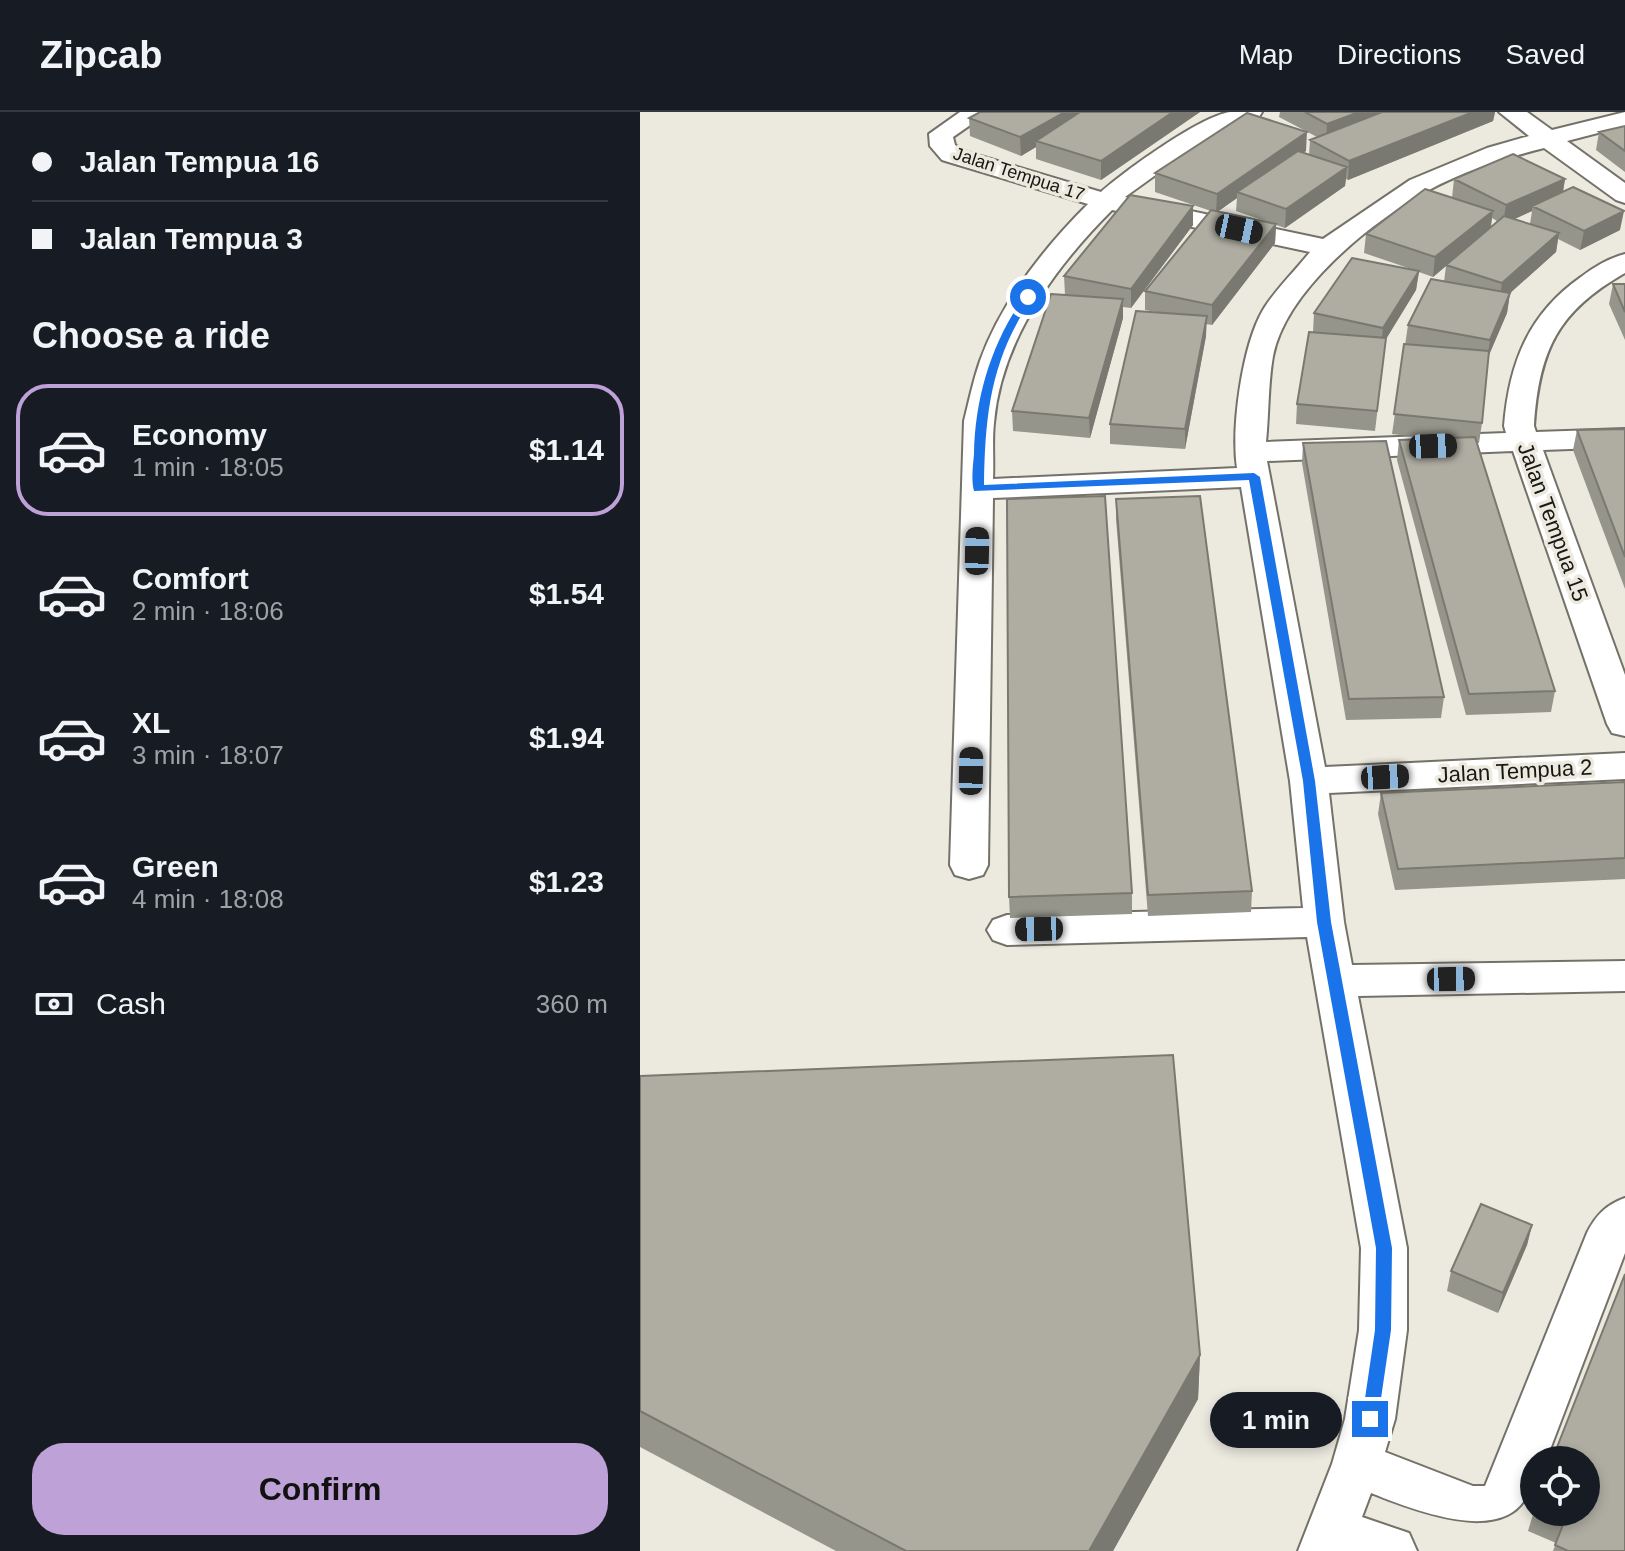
<!DOCTYPE html>
<html lang="en">
<head>
<meta charset="utf-8">
<style>
  :root { --surface:#171b24; --page:#242831; --text:#f1f3f6; --muted:#9ea1a6; --line:#363941; --accent:#bea1d6 }
  body { margin:0; font-family:Arial,sans-serif; background:var(--page); color:var(--text); height:100vh; display:flex; flex-direction:column; font-size:30px; white-space:nowrap }
  * { box-sizing:border-box; margin:0 }
  p { font-size:26px; color:var(--muted) }
  .icon { flex:none; width:44px; height:44px; fill:none; stroke:currentColor; stroke-width:2; stroke-linecap:round; stroke-linejoin:round }
  .map { position:relative; flex:1; overflow:hidden }
  .panel { display:flex; flex-direction:column; background:var(--surface); width:640px }
  .panel>* { flex:none }
  .hud { display:grid; align-content:center; height:176px; padding:0 32px; background:var(--surface) }
  .fabs { position:absolute; left:880px; top:1334px; display:grid; gap:16px }
  .fabs a { display:grid; place-items:center; width:80px; height:80px; border-radius:50%; background:var(--surface); box-shadow:0 4px 12px #0003; font-size:40px }
  .end { position:absolute; width:36px; height:36px; margin:-18px; border:10px solid #1a73e8; background:#fff; box-shadow:0 0 0 4px #fff }
  .from { border-radius:50% }
  .bubble { position:absolute; height:56px; border-radius:28px; background:var(--surface); box-shadow:0 4px 12px #0003; font-size:26px; font-weight:700; line-height:56px; text-align:center }
  .car { position:absolute; width:24px; height:48px; margin:-24px -12px; border-radius:10px; box-shadow:0 0 6px 2px #0007; background:linear-gradient(#222 24%,#8ab4d8 0 40%,#222 0 76%,#8ab4d8 0 86%,#222 0) }
  .hud b { display:flex; align-items:center; gap:28px; height:76px; font-size:30px }
  .hud b+b { border-top:2px solid var(--line) }
  .hud i { width:20px; height:20px; background:var(--text) }
  ul { padding:0; list-style:none }
  li { display:flex; align-items:center; gap:24px; height:132px; margin:0 16px 12px; padding:0 16px; border:4px solid transparent; border-radius:32px }
  li div { flex:1 }
  li b { display:block; font-size:30px }
  li em { font-style:normal; font-weight:700 }
  li.selected { border-color:var(--accent) }
  li>.icon { width:72px; height:72px; stroke-width:1.5 }
  h2 { padding:0 32px; font-size:36px; line-height:96px }
  .pay { display:flex; align-items:center; gap:20px; height:88px; padding:0 32px; font-size:30px }
  .pay p { margin-inline-start:auto }
  .button { display:flex; gap:16px; margin-top:auto; padding:16px 32px }
  .button a { flex:1; height:92px; border-radius:32px; background:var(--accent); color:#111; font-size:32px; font-weight:700; line-height:92px; text-align:center }
  header { display:flex; align-items:center; gap:48px; box-sizing:border-box; height:112px; padding:0 40px; background:var(--surface); border-bottom:2px solid var(--line) }
  header strong { font-size:38px }
  nav { display:flex; gap:44px; margin-inline-start:auto; font-size:28px }
  main { display:flex; flex:1; min-height:0 }
  .map>svg:first-child { display:block }
</style>
</head>
<body>
<header>
<strong>Zipcab</strong>
<nav><a>Map</a><a>Directions</a><a>Saved</a></nav>
</header>
<main>
<section class="panel">
<div class="hud">
<b><i class="from"></i>Jalan Tempua 16</b>
<b><i></i>Jalan Tempua 3</b>
</div>
<h2>Choose a ride</h2>
<ul>
<li class="selected"><svg class="icon" aria-label="car" viewBox="0 0 24 24"><path d="M5 17H2v-5l4-1 3-4h7l3 4 3 1v5h-3M9 17h6M6 11h13"/><circle cx="7" cy="17" r="2"/><circle cx="17" cy="17" r="2"/></svg><div><b>Economy</b><p>1 min · 18:05</p></div><em>$1.14</em></li>
<li><svg class="icon" aria-label="car" viewBox="0 0 24 24"><path d="M5 17H2v-5l4-1 3-4h7l3 4 3 1v5h-3M9 17h6M6 11h13"/><circle cx="7" cy="17" r="2"/><circle cx="17" cy="17" r="2"/></svg><div><b>Comfort</b><p>2 min · 18:06</p></div><em>$1.54</em></li>
<li><svg class="icon" aria-label="car" viewBox="0 0 24 24"><path d="M5 17H2v-5l4-1 3-4h7l3 4 3 1v5h-3M9 17h6M6 11h13"/><circle cx="7" cy="17" r="2"/><circle cx="17" cy="17" r="2"/></svg><div><b>XL</b><p>3 min · 18:07</p></div><em>$1.94</em></li>
<li><svg class="icon" aria-label="car" viewBox="0 0 24 24"><path d="M5 17H2v-5l4-1 3-4h7l3 4 3 1v5h-3M9 17h6M6 11h13"/><circle cx="7" cy="17" r="2"/><circle cx="17" cy="17" r="2"/></svg><div><b>Green</b><p>4 min · 18:08</p></div><em>$1.23</em></li>
</ul>
<div class="pay"><svg class="icon" aria-label="cash" viewBox="0 0 24 24"><path d="M3 7h18v10H3z"/><circle cx="12" cy="12" r="2"/></svg>Cash<p>360 m</p></div>
<div class="button"><a>Confirm</a></div>
</section>
<div class="map">
<svg width="985" height="1439" viewBox="0 0 985 1439">
  <rect width="100%" height="100%" fill="#eceadf"/>
  <g fill="none" stroke-linecap="round" stroke-linejoin="round">
    <!-- minor casing -->
    <g stroke="#747268" stroke-width="4">
      <path id="minor" d="M320,0H349L313,25L315,33L324,39L461,80C486,58 559,5 590,0C600,0 612,0 622,0L619,5L542,44L485,85L683,127L770,68L847,36L889,24L859,0H887L912,18L985,0V14L927,29L985,71V91L976,88L904,36C865,46 824,59 789,78C732,109 646,178 633,244C628,272 629,302 626,330L866,321L864,314C869,252 888,202 941,165C954,155 969,146 985,142V161C918,199 899,238 894,314L896,320L985,317V335L903,338L985,563V624L972,621L967,612L873,339L627,349L685,655L985,641V667L689,681L704,810L712,853L985,849V879L718,884L767,1136V1218L755,1307L745,1340L833,1374H845L947,1121C956,1103 966,1093 985,1086V1141L906,1348H894C894,1439 800,1409 731,1381L722,1405L769,1421L777,1439H658L692,1352L705,1307L719,1218L721,1136L667,825L367,833L353,828L347,818L353,808L367,803L663,796L650,669L601,375L353,386L348,753L343,763L329,767L315,763L310,753L324,309C329,289 333,269 340,249C361,190 404,136 448,92L302,48L290,34L289,22ZM472,98L670,140C655,159 635,178 623,198C602,234 591,316 597,356L353,367C354,348 352,329 354,311C361,228 415,155 472,98Z"/>
    </g>
    <!-- minor -->
    <use href="#minor" fill="#fff" fill-rule="evenodd"/>
  </g>
  <!-- wall -->
  <path fill="#96958b" fill-rule="evenodd" d="M560,0L461,68L396,47V35L381,44L330,24L329,6Z
    M640,0H855L853,9L708,68L706,67L705,74L645,116L636,113L635,131L572,213L566,212V224L545,337L470,332V312L516,200L505,198V179L571,99L515,80V61L666,39L663,41L669,43L670,28L677,25L639,5ZM597,86L596,99L625,109L578,99Z
    M985,14V60L956,38L959,20Z
    M814,67H925L923,80L980,118L940,138L918,127L916,140L870,181L867,201L848,244L842,311L839,331H836L915,579L911,600L826,603L757,348L759,328L795,327L752,322L768,213L804,170L806,154L793,165L779,160L776,178L746,227L735,319L656,312L657,292L673,220L674,201L774,158L724,141L726,122L812,86ZM892,99L890,112L875,107ZM852,106L857,109L851,115Z
    M553,94V113L491,196L483,195V206L450,326L373,319L372,299L425,183L424,164Z
    M973,172H985V228L969,192Z
    M985,317V477L933,338L937,318Z
    M663,331L804,585L801,606L706,608L662,351Z
    M476,387L612,779L611,800L508,804L476,407Z
    M985,670V767L755,778L738,702L741,681Z
    M492,781V802L370,806L369,785Z
    M0,964L560,1243L558,1287L473,1439H196L0,1335Z
    M892,1113L887,1133L858,1201L807,1179L811,1159Z
    M894,1399V1400H946L985,1439H913L916,1431L888,1419Z"/>
  <!-- shaded-wall -->
  <path fill="#7a7971" d="M425,0H457L396,29V35L381,44L380,25Z
    M533,0H560L461,68V49Z
    M719,0H767L686,30L687,12Z
    M833,0H855L853,9L708,68L709,49Z
    M667,20L666,39L603,82L597,80V86L576,101L577,82Z
    M707,55L705,74L645,116L646,97Z
    M925,67L922,85L892,94V99L863,112L866,93Z
    M553,94V113L491,196V177Z
    M853,99L850,118L806,153V154L793,165L795,145Z
    M984,99L980,118L940,138L944,119Z
    M636,112L635,131L572,213V193Z
    M919,121L916,140L859,191L862,171Z
    M779,159L776,178L746,227L735,319L746,227L741,235L743,216Z
    M870,181L867,201L847,248L850,228Z
    M483,187V206L450,326L449,306Z
    M567,204L566,224L545,337V317Z
    M892,1113L887,1133L858,1201L863,1181Z
    M560,1243L558,1287L473,1439H449Z"/>
  <!-- building -->
  <path fill="#afada2" stroke="#7a7971" stroke-width="2" d="M340,0H425L380,25L329,6Z
    M440,0H533L461,49L396,29Z
    M665,0H719L687,12Z
    M742,0H833L709,49L670,28Z
    M607,1L667,20L577,82L515,61Z
    M985,14V39L959,20Z
    M658,39L707,55L646,97L597,80Z
    M873,42L925,67L866,93L814,67Z
    M933,75L984,99L944,119L892,94Z
    M785,77L853,99L795,145L726,122Z
    M490,83L553,94L491,177L424,164Z
    M571,98L636,112L572,193L505,179Z
    M864,104L919,121L862,171L806,153Z
    M712,146L779,159L743,216L674,201Z
    M791,167L870,181L850,228L768,213Z
    M973,172H985V200Z
    M411,182L483,187L449,306L372,299Z
    M496,199L567,204L545,317L470,312Z
    M669,220L746,226L737,299L657,292Z
    M764,232L849,239L842,311L754,302Z
    M985,317V445L937,318Z
    M835,325L915,579L829,582L759,328Z
    M746,329L804,585L709,587L663,331Z
    M465,384L492,781L369,785L367,387Z
    M560,384L612,779L508,783L476,387Z
    M985,670V746L758,757L741,681Z
    M533,943L560,1243L449,1439H266L0,1299V964Z
    M841,1092L892,1113L863,1181L811,1159Z
    M985,1162V1439H928L915,1433L928,1400H946V1348H912Z"/>
  <!-- route -->
  <path fill="#1a73e8" d="M385,183L393,185C351,246 345,301 344,373L614,361L620,365L675,669L691,810L752,1136L751,1218L738,1307L730,1315L722,1307L735,1218L736,1136L677,810L663,669L609,368L334,379C331,368 333,354 334,342C335,284 352,230 385,183Z"/>
  <g text-anchor="middle" dominant-baseline="central" stroke-width="7" stroke-linejoin="round" paint-order="stroke">
    <!-- far-street labels -->
    <g font-size="18" fill="#181713" stroke="#eceadf">
      <text transform="translate(379 62) rotate(18)">Jalan Tempua 17</text>
    </g>
    <!-- street labels -->
    <g font-size="22" fill="#181713" stroke="#eceadf">
      <text transform="translate(913 410) rotate(70)">Jalan Tempua 15</text>
      <text transform="translate(875 659) rotate(-3)">Jalan Tempua 2</text>
    </g>
  </g>
</svg>
<div class="fabs">
<a><svg class="icon" aria-label="locate" viewBox="0 0 24 24"><circle cx="12" cy="12" r="6"/><path d="M12 2v4M12 18v4M2 12h4M18 12h4"/></svg></a>
</div>
<i class="end from" style="left:388px;top:185px"></i>
<i class="end" style="left:730px;top:1307px"></i>
<div class="bubble" style="left:570px;top:1280px;width:132px">1 min</div>
<i class="car" style="left:599px;top:117px;rotate:102deg"></i>
<i class="car" style="left:793px;top:334px;rotate:88deg"></i>
<i class="car" style="left:337px;top:439px;rotate:1deg"></i>
<i class="car" style="left:331px;top:659px;rotate:1deg"></i>
<i class="car" style="left:745px;top:665px;rotate:87deg"></i>
<i class="car" style="left:399px;top:817px;rotate:269deg"></i>
<i class="car" style="left:811px;top:867px;rotate:89deg"></i>
</div>
</main>
</body>
</html>
